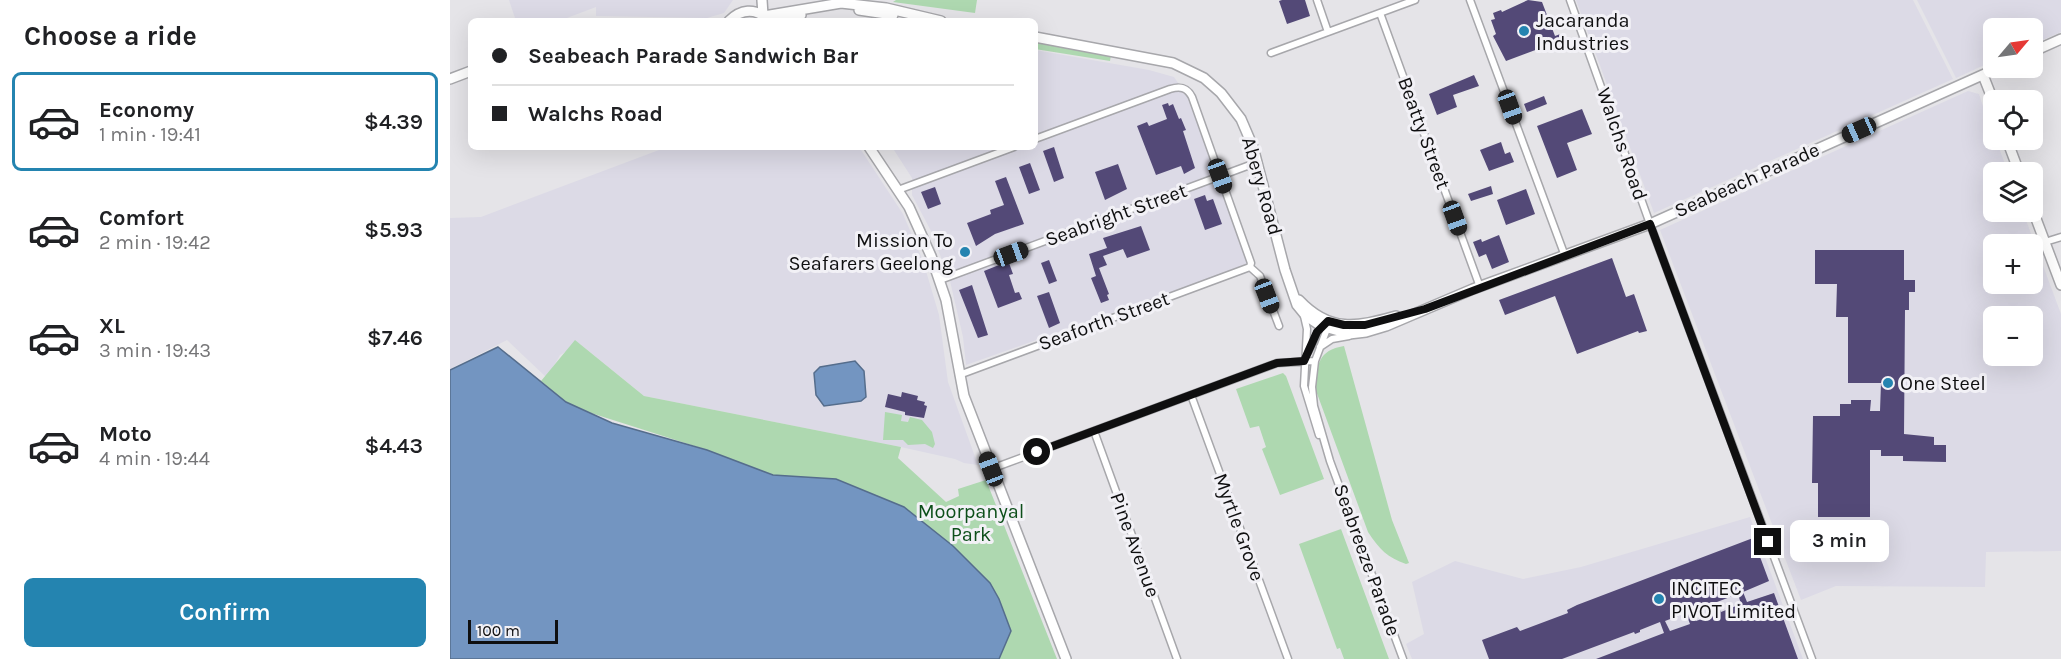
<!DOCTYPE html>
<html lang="en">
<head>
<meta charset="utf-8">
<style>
  :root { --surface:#fff; --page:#f6f6f6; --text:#202124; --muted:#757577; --line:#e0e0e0; --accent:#2484b0 }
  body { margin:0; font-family:Karla,sans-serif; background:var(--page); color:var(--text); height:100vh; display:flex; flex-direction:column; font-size:22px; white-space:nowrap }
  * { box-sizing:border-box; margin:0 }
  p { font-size:20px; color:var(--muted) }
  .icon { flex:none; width:33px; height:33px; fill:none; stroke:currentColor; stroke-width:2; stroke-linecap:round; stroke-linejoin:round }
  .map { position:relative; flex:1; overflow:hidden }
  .side { display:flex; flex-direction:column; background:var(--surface); width:450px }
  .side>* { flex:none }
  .guide { position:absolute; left:18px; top:18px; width:570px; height:132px; border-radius:9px; box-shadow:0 6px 24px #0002; display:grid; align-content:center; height:132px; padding:0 24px; background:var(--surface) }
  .needle { width:39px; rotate:61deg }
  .fabs { position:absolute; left:1533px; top:18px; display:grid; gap:12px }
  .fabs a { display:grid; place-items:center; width:60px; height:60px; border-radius:9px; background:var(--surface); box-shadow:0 6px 24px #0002; font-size:30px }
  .scale { position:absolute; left:18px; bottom:15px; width:90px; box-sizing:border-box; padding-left:6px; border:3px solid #0f0f10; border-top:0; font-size:16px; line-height:21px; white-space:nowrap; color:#0f0f10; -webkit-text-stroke:4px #f2f1f6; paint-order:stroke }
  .end { position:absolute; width:27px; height:27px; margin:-14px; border:8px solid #0f0f10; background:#fff; box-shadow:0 0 0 3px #fff }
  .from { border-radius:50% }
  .bubble { position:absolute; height:42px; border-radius:9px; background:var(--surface); box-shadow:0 6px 24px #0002; font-size:20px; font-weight:600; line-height:42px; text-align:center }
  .car { position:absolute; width:18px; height:36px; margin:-18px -9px; border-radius:8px; box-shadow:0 0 4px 2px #0007; background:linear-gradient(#222 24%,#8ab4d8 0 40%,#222 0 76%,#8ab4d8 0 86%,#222 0) }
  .guide b { display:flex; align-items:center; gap:21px; height:57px; font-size:22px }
  .guide b+b { border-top:2px solid var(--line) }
  .guide i { width:15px; height:15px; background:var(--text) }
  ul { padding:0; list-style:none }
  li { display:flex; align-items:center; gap:18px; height:99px; margin:0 12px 9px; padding:0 12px; border:3px solid transparent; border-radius:9px }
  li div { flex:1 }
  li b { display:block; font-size:22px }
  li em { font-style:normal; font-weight:600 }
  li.on { border-color:var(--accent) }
  li>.icon { width:54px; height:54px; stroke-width:1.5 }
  h2 { padding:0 24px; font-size:27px; line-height:72px }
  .button { display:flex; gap:12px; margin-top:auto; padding:12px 24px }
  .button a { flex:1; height:69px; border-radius:9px; background:var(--accent); color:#fff; font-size:24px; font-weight:600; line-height:69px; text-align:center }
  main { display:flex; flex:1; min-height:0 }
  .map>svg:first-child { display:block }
</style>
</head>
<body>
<main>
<section class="side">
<h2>Choose a ride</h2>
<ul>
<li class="on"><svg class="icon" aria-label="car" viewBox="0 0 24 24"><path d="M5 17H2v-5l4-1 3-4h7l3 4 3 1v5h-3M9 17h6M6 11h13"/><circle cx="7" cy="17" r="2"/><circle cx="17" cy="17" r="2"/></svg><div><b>Economy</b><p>1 min · 19:41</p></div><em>$4.39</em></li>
<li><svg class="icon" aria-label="car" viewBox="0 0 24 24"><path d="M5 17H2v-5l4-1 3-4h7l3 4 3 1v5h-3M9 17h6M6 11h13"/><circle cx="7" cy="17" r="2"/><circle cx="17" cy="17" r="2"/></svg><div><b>Comfort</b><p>2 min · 19:42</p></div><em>$5.93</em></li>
<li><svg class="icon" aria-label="car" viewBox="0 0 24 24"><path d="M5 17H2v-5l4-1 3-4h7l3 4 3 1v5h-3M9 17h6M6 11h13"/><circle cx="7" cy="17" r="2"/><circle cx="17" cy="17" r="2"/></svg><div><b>XL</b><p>3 min · 19:43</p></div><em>$7.46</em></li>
<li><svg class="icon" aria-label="car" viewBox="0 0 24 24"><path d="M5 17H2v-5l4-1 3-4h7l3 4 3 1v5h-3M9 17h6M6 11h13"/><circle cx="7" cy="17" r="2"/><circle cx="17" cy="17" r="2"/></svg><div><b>Moto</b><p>4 min · 19:44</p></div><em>$4.43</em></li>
</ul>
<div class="button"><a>Confirm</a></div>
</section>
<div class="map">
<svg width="1611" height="659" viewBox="0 0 1611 659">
  <rect width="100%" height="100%" fill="#e5e4e8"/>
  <!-- built -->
  <path fill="#dcdae6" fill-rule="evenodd" d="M59,0H283L274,13L257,18L146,16V7L109,21H66Z
    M1126,0H1463L1503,79L1204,213Z
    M1467,0H1611V32L1583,44L1582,28H1544L1543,61L1506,78Z
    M585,50L699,70L724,77L739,99L798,258L796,265L516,365L513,337L500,281L481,231L462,195V178L442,147H585Z
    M1518,91L1529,94L1544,140H1546L1558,172H1544V212H1573L1611,314V551L1536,552L1535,587L1386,586L1351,600L1210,230ZM1544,244H1582V284H1544ZM1544,316H1582V356H1544Z
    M217,147H409L453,214L473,261L489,315L498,382L528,465L514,463L505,459L451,447L194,396L130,344L110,355L97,378L57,340L4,367L0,371V218L31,217Z
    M1300,517L1353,659H962L956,644L974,634L962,582L1005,561L1073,579L1131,567Z"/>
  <!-- green -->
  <path fill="#aed8b0" d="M446,0H527L525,13L443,2Z
    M585,42L661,55L660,61L585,49Z
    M125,340L194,396L451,447L448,458L496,502L509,496L508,489L536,480L607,659H549L561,631L549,599L540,583L503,546L454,507L390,481L323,475L257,450L141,413L116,402L91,381Z
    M894,346L942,520L959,563L956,564C938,558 929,549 918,532L865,388C867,365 868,350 894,346Z
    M833,373L836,376L874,479L830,495L812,449L816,447L809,426L800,428L786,389Z
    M435,412L452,415L451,421L458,422L460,417L472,420L482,432L485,444L483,448L475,444L458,445L453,440H433Z
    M891,529L939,659H894L890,648L887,649L849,544Z"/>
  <!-- water -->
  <path fill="#7395c1" stroke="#556d8c" stroke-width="1.5" d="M48,347L116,402L162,423L257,450L323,475L386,479L454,507L503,546L540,583L549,599L561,631L549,659H0V370Z
    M405,361L414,371L416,397L411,401L374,406L366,395L364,373L370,367Z"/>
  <!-- building -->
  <path fill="#534977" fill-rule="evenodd" d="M832,0H855L860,16L837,24L829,1Z
    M1078,0L1092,2L1105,36L1113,33L1115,39L1056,61L1043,36L1046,34L1041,20L1045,19L1043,13L1051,10L1052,12Z
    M1024,75L1029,86L1003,95L1007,107L987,115L979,94Z
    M1094,96L1097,104L1077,112L1074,104Z
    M718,103L719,106L723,104L729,119L731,118L736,130L733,131L745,168L734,174L731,166L706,175L687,126L697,122L699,126L717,119L712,105Z
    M1132,109L1142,134L1117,143L1127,170L1107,178L1087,126Z
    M1051,142L1055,154L1060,152L1064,162L1039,171L1030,150Z
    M604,147L614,178L604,182L593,151Z
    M580,163L590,190L579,194L569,167Z
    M668,164L677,189L655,200L645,172Z
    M556,177L574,224L545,234L526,246L517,223L541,214L540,210L554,205L545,181Z
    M1041,186L1043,194L1021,201L1018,194Z
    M485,187L491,204L478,209L471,192Z
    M1076,189L1085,214L1056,225L1047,200Z
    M755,195L757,201L763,199L772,224L755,230L744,199Z
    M691,226L700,250L677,258L673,249L653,256L657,265L649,268L659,294L657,295L659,300L651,303L641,278L646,276L639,254L657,248L653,238Z
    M1049,235L1059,262L1042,269L1036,254L1029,257L1023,242L1031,239L1032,242Z
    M1365,250H1454V280H1465V292H1459V310H1455L1454,434L1484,437V445H1496V462L1453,461V456H1431V450H1420V517H1368V483H1362L1363,416H1390V404H1401V400H1421L1420,411H1430L1431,383H1398V317H1386L1387,284H1365Z
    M1162,258L1176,297L1184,294L1197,331L1189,333L1188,331L1127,354L1105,296L1055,315L1049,300Z
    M599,260L607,281L599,284L591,263Z
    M554,263H559L563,274L559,275L565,293L569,292L572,299L548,308L534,271Z
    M522,285L538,335L528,338L509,290Z
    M599,292L610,323L599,328L587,296Z
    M452,392L468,396L467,400L475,402L474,405L477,406L474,418L455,415V412L435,407L438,394L451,397Z
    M1303,538L1319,581L1293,592L1297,602L1324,593L1348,659H1146L1214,633L1210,622L1190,630V632L1185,634L1184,632L1112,659H1039L1032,640L1067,627L1070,631L1118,613L1117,610L1127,605ZM1288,594L1291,604L1271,612L1267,602ZM1262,603L1266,614L1246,621L1242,611ZM1236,613L1240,624L1220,631L1215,621Z"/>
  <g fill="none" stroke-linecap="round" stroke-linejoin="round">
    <!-- street casing -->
    <g stroke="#a7a7ab" stroke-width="9">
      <path id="street" d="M867,0L878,32
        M1020,0L1115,256
        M1120,0L1200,224L1362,659
        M930,13L1030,287
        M821,53L965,0
        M585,139L720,89C730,86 737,87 742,97L801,263L800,267L810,276L829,326
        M448,190L564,147
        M1595,242L1611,237
        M490,280L808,162
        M854,316L857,329L854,386L869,435
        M877,329L865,361L862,387L864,406L880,461L953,659
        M870,347L882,339L899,336
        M858,352L871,326
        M509,375L800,267
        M741,395L838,659
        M644,431L727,659
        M541,469L827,363L865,361"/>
    </g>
    <!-- secondary casing -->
    <g stroke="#a7a7ab" stroke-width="12">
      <path id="secondary" d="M312,0L313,15
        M409,10L443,15
        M314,16L391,3L436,8L491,21
        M279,21C291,9 304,8 317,18
        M334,21L351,15
        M585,37L723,63L754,78L771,93L791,119L803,147L835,270L847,305L856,316L871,326L899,334L916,332L936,326L1023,289L1200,224L1548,68
        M1582,52L1611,39
        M1533,75L1544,103
        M0,79L21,71
        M1557,140L1569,172
        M419,147L459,207L481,256L496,300L514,396L616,659
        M1582,208L1611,285
        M849,300C880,333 907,327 946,316"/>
    </g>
    <!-- street -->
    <use href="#street" stroke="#fff" stroke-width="6"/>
    <!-- secondary -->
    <use href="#secondary" stroke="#fff" stroke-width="9"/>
  </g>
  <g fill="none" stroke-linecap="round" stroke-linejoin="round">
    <!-- route -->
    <path stroke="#0f0f10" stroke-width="8" d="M587,452L827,363L854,361L867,332L878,321L894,325H915L975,309L1200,224L1318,542"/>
  </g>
  <!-- markers -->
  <g fill="#2484b0" stroke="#f2f1f6" stroke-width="2">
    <circle cx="1074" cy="31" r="6"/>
    <circle cx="515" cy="252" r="6"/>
    <circle cx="1438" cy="383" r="6"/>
    <circle cx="1209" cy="599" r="6"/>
  </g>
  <g text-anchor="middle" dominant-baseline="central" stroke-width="6" stroke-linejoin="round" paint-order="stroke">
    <!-- poi labels -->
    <g font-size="20" fill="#0f0f10" stroke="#f2f1f6" text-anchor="start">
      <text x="1086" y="20">Jacaranda<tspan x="1086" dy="23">Industries</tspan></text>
      <text x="503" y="240" text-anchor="end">Mission To<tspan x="503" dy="23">Seafarers Geelong</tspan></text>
      <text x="1450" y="383">One Steel</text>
      <text x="1221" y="588">INCITEC<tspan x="1221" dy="23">PIVOT Limited</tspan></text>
    </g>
    <!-- street labels -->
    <g font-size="20" fill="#0f0f10" stroke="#f2f1f6">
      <text transform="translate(974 133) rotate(70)">Beatty Street</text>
      <text transform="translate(1172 144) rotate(71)">Walchs Road</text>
      <text transform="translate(1297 180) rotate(-24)">Seabeach Parade</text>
      <text transform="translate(812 186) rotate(74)">Abery Road</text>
      <text transform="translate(666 215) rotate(-20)">Seabright Street</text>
      <text transform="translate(654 321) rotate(-20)">Seaforth Street</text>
      <text transform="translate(789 527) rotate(70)">Myrtle Grove</text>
      <text transform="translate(685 545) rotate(70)">Pine Avenue</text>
      <text transform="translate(917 560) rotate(70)">Seabreeze Parade</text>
    </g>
    <!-- park labels -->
    <g font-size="20" fill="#0d4f1a" stroke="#f2f1f6">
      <text x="521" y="511">Moorpanyal<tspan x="521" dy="23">Park</tspan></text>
    </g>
  </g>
</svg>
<div class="fabs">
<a><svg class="needle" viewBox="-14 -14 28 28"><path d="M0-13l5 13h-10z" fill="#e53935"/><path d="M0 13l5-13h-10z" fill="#757577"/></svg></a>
<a><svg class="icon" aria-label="locate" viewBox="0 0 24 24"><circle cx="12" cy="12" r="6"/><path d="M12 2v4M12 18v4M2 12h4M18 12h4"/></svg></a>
<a><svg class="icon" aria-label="layers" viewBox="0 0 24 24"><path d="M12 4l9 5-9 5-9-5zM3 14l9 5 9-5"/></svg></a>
<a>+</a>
<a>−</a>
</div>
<div class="scale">100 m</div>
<i class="end from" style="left:587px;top:452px"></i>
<i class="end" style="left:1318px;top:542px"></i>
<div class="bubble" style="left:1340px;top:520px;width:99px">3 min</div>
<i class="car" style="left:1060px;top:107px;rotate:160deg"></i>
<i class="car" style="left:1409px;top:130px;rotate:246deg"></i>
<i class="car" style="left:770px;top:176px;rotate:160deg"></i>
<i class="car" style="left:1005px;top:218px;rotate:160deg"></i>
<i class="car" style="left:561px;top:254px;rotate:70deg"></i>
<i class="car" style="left:817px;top:296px;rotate:159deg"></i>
<i class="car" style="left:541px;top:469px;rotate:339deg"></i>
<div class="guide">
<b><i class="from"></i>Seabeach Parade Sandwich Bar</b>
<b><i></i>Walchs Road</b>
</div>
</div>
</main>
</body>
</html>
